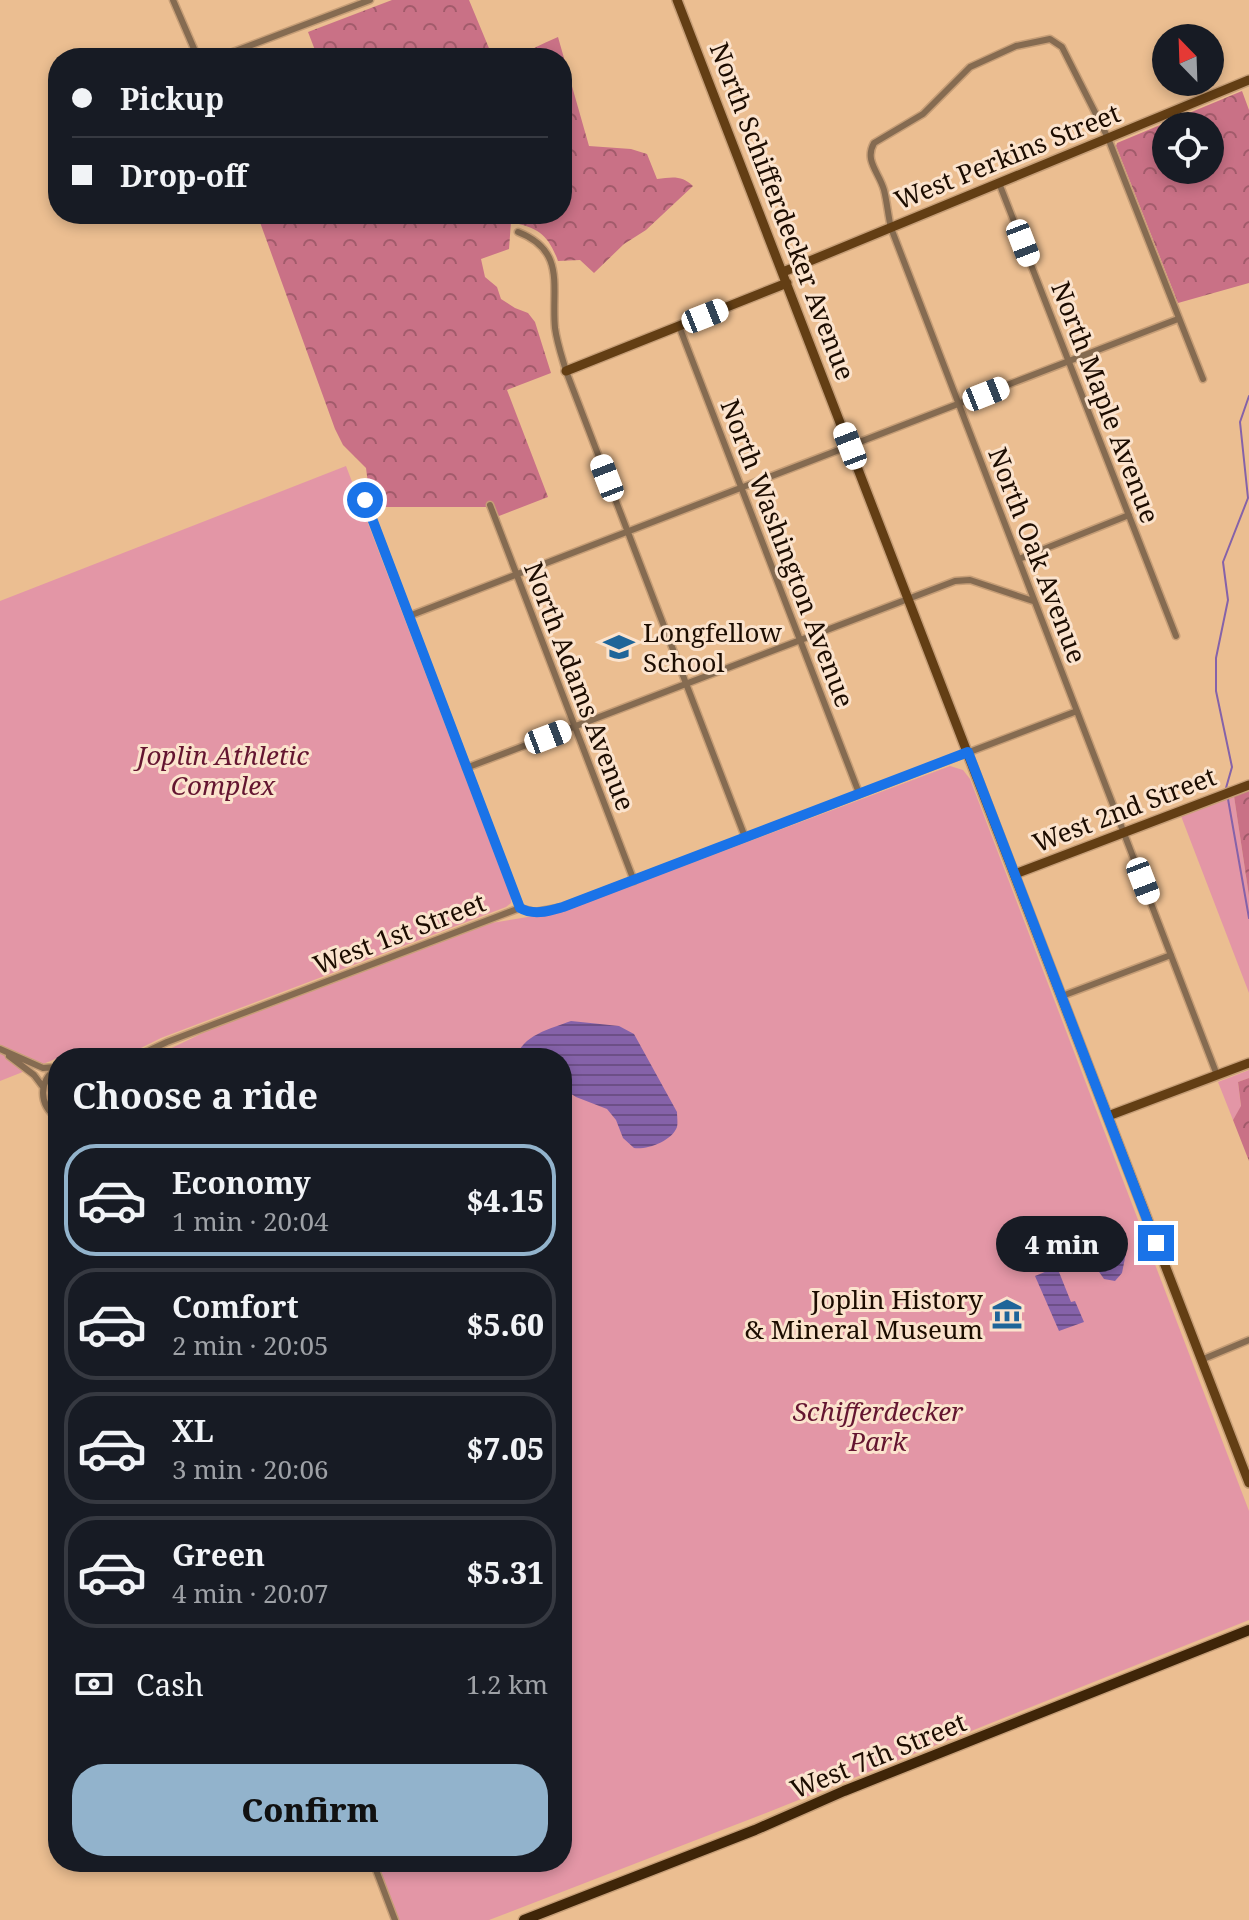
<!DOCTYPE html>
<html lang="en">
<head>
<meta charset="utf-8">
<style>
  :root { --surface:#171b24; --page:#242831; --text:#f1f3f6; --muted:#9ea1a6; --line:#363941; --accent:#92b3cc }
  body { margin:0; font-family:"Noto Serif",serif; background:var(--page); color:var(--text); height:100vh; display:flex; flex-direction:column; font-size:30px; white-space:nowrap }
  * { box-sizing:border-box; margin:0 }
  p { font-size:26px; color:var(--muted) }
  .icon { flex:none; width:44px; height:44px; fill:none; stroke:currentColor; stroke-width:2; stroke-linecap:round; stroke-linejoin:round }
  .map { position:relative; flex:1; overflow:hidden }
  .details { position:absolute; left:48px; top:1048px; width:524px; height:824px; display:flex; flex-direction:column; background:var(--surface); border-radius:32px; box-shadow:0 4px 12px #0003 }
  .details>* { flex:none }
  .top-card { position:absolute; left:48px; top:48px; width:524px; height:176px; border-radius:32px; box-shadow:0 4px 12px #0003; display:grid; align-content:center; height:176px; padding:0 24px; background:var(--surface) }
  .needle { width:52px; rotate:337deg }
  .controls { position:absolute; left:1152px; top:24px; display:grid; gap:16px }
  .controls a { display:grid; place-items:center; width:72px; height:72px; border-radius:50%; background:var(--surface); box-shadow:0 4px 12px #0003; font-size:40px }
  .end { position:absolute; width:36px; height:36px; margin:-18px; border:10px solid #1a73e8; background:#fff; box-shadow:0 0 0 4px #fff }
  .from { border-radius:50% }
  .bubble { position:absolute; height:56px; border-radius:28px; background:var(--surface); box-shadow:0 4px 12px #0003; font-size:26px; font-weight:800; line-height:56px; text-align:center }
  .car { position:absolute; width:24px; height:48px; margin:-24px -12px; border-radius:10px; box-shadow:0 0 6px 2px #0007; background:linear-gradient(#fff 24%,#345 0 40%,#fff 0 76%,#345 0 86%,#fff 0) }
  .top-card b { display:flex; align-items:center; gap:28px; height:76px; font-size:30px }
  .top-card b+b { border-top:2px solid var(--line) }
  .top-card i { width:20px; height:20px; background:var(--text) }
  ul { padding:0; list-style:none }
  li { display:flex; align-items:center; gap:24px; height:112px; margin:0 16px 12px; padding:0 8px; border:4px solid var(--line); border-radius:32px }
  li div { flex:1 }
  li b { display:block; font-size:30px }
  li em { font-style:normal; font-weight:800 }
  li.current { border-color:var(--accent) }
  li>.icon { width:72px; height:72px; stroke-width:1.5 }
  h2 { padding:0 24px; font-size:36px; line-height:96px }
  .pay { display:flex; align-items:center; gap:20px; height:88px; padding:0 24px; font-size:30px }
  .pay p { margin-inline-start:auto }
  .primary-button { display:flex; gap:16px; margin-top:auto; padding:16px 24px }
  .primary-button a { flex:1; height:92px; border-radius:32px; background:var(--accent); color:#111; font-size:32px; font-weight:800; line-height:92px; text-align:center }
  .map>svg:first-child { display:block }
</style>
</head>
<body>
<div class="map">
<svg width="1249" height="1920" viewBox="0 0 1249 1920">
  <defs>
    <pattern id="forest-crowns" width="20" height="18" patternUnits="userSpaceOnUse" patternTransform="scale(2)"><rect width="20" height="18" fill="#c97186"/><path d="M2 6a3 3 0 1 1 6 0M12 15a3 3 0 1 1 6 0" fill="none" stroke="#a25b6b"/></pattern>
    <pattern id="water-rules" width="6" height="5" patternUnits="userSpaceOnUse" patternTransform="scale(2)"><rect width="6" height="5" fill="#8562a9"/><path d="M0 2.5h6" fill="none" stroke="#6c4f87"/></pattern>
  </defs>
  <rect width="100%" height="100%" fill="#ebbe91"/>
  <!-- green -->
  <path fill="#e396a6" d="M346,466L511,897V903L506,907L161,1038L121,1058H58L0,1081V601Z
    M950,766L963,770L970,779L1249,1511V1620L766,1813L489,1920H398L376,1862H562V1058H151L213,1028L491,923L564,911Z
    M1234,796L1249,896V993L1181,816Z
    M1249,1070V1078L1238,1082L1241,1107L1233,1120L1218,1082Z"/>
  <!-- forest -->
  <path fill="url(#forest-crowns)" fill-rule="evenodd" d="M392,0H469L491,53C514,62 536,46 558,37L589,146L631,149L647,154L657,179C672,177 682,175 693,186L646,230L624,244L594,273L580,260L558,261C548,234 538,228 511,222L509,249L481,259L485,277L497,287L501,299L515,308L528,313L535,322L551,373L507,390L548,497L499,516L486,507H371L366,468L343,445L335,429L257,214H562V58H318L308,32Z
    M1242,91L1249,110V283L1178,303L1116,146L1117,143ZM1166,126H1210V170H1166Z
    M1249,790V896L1234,796Z
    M1249,1078V1161L1233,1120L1241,1106L1238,1082Z"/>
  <!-- water -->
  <path fill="url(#water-rules)" d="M571,1021L619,1026L634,1034L677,1112C677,1116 678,1123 677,1127C672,1141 647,1150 634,1148L623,1138L616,1120L607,1109L576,1097L562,1088V1058H517C520,1036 552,1028 571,1021Z
    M1103,1242L1120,1246L1126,1253L1122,1273L1115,1281L1104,1279L1097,1269L1088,1267L1080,1257L1092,1253L1094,1260L1095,1254L1103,1247Z
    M1057,1267L1071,1302L1075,1301L1084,1322L1059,1331L1035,1276Z"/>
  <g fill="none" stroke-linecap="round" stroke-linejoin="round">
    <!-- stream -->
    <path stroke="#8562a9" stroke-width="2" d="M1226,788L1232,767L1216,691V658L1228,600L1223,562L1248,498L1240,422L1249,396
      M1228,799L1249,918"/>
    <!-- street casing -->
    <g stroke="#c69e77" stroke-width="9">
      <path id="street" d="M173,0L198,58
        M217,58L370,0
        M999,183L1176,636
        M518,232C567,251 551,288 555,328C557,343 562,357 566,371L745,837
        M679,326L859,793
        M1203,379L1108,138L1062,47L1050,39L1016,46L970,67L923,114L874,143C864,161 879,172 884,190C887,202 888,215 891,228L1217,1075
        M365,500L520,908
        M490,505L634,881
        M1019,559L1129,515
        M409,616L1178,319
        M466,768L955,581L970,580L1033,601
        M1062,996L1171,955
        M0,1049L43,1068L56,1067
        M9,1056L34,1075L43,1087
        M133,1058L167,1042L520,908L535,912L563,907L1077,711
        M58,1066C38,1082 38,1104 58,1119
        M1201,1360L1249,1340
        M373,1862L395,1920"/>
    </g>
    <!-- secondary casing -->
    <g stroke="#c69e77" stroke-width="12">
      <path id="secondary" d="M677,0L1249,1483
        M783,272L1249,80
        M566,371L787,283
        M1015,874L1249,785
        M1108,1116L1249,1063"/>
    </g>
    <!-- primary casing -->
    <g stroke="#c69e77" stroke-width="13">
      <path id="primary" d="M524,1920L755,1830L844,1791L1249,1630"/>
    </g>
    <!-- street -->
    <use href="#street" stroke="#856b51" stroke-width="6"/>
    <!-- secondary -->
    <use href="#secondary" stroke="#633e14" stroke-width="9"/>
    <!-- primary -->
    <use href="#primary" stroke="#3f2508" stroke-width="10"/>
  </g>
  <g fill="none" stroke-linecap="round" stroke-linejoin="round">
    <!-- route -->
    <path stroke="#1a73e8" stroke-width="10" d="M365,500L520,908C534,916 549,911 563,907L968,752L1156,1243"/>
  </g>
  <!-- icons -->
  <defs>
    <g id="school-bare" transform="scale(2.4)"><path d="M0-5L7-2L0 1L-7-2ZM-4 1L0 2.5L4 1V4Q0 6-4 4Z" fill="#1f6599" stroke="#fbe3cd" stroke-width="2.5" paint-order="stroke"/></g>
    <g id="museum-bare" transform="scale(2.4)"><path d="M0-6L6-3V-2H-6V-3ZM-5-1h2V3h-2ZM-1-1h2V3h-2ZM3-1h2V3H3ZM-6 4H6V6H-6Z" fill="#1f6599" stroke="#fbe3cd" stroke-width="2.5" paint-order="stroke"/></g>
  </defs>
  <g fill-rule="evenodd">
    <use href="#school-bare" x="619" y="647"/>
    <use href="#museum-bare" x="1007" y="1314"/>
  </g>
  <g text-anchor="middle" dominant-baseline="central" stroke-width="6" stroke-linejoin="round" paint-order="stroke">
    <!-- street labels -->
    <g font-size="26" fill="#1c0c00" stroke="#fbe3cd">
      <text transform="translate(1007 156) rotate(-22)">West Perkins Street</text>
      <text transform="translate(783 211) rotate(69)">North Schifferdecker Avenue</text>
      <text transform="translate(1106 402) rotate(69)">North Maple Avenue</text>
      <text transform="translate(788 553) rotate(69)">North Washington Avenue</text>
      <text transform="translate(1038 555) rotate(69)">North Oak Avenue</text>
      <text transform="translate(580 686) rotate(69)">North Adams Avenue</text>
      <text transform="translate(1124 809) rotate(-21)">West 2nd Street</text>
      <text transform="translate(399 933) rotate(-21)">West 1st Street</text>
      <text transform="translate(878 1755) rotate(-22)">West 7th Street</text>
    </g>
    <!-- poi labels -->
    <g font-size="26" fill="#1c0c00" stroke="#fbe3cd" text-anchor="start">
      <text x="643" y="632">Longfellow<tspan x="643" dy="30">School</tspan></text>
      <text x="983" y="1299" text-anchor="end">Joplin History<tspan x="983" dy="30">&amp; Mineral Museum</tspan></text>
    </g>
    <!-- park labels -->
    <g font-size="26" font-style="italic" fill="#641530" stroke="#fbe3cd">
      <text x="223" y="755">Joplin Athletic<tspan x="223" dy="30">Complex</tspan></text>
      <text x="878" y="1411">Schifferdecker<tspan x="878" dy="30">Park</tspan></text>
    </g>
  </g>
</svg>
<div class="controls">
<a><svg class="needle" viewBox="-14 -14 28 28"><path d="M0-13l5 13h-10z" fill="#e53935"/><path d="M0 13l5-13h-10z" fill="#9ea1a6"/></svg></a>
<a><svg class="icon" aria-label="locate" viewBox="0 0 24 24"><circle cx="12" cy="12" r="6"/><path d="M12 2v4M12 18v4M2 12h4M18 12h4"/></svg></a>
</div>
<i class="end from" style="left:365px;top:500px"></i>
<i class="end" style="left:1156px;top:1243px"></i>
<div class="bubble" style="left:996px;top:1216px;width:132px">4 min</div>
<i class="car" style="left:1023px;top:243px;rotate:159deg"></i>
<i class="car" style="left:705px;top:316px;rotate:68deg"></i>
<i class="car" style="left:986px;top:394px;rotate:68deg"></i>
<i class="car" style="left:850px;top:446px;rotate:339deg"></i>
<i class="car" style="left:607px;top:478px;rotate:339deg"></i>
<i class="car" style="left:548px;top:737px;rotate:69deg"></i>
<i class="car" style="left:1143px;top:881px;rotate:159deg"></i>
<div class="top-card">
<b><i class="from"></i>Pickup</b>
<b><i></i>Drop-off</b>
</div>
<section class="details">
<h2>Choose a ride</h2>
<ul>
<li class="current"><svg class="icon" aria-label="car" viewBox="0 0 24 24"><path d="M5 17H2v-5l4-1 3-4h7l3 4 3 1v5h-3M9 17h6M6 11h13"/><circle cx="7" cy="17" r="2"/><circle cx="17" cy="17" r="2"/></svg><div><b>Economy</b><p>1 min · 20:04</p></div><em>$4.15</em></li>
<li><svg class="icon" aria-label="car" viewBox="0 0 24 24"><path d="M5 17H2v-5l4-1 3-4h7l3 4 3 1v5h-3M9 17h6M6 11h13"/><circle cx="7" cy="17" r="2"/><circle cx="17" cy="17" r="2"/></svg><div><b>Comfort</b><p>2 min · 20:05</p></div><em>$5.60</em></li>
<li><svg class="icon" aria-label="car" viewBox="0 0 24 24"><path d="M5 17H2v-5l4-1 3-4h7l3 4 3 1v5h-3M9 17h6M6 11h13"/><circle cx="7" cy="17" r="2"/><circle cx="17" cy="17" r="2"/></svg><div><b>XL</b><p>3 min · 20:06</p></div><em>$7.05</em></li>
<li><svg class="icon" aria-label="car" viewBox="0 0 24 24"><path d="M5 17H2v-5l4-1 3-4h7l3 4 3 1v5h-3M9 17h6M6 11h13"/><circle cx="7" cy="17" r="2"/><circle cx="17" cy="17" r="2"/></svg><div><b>Green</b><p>4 min · 20:07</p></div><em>$5.31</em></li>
</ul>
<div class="pay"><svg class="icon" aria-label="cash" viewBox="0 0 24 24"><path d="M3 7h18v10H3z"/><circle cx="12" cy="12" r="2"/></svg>Cash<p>1.2 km</p></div>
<div class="primary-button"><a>Confirm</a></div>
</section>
</div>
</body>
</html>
